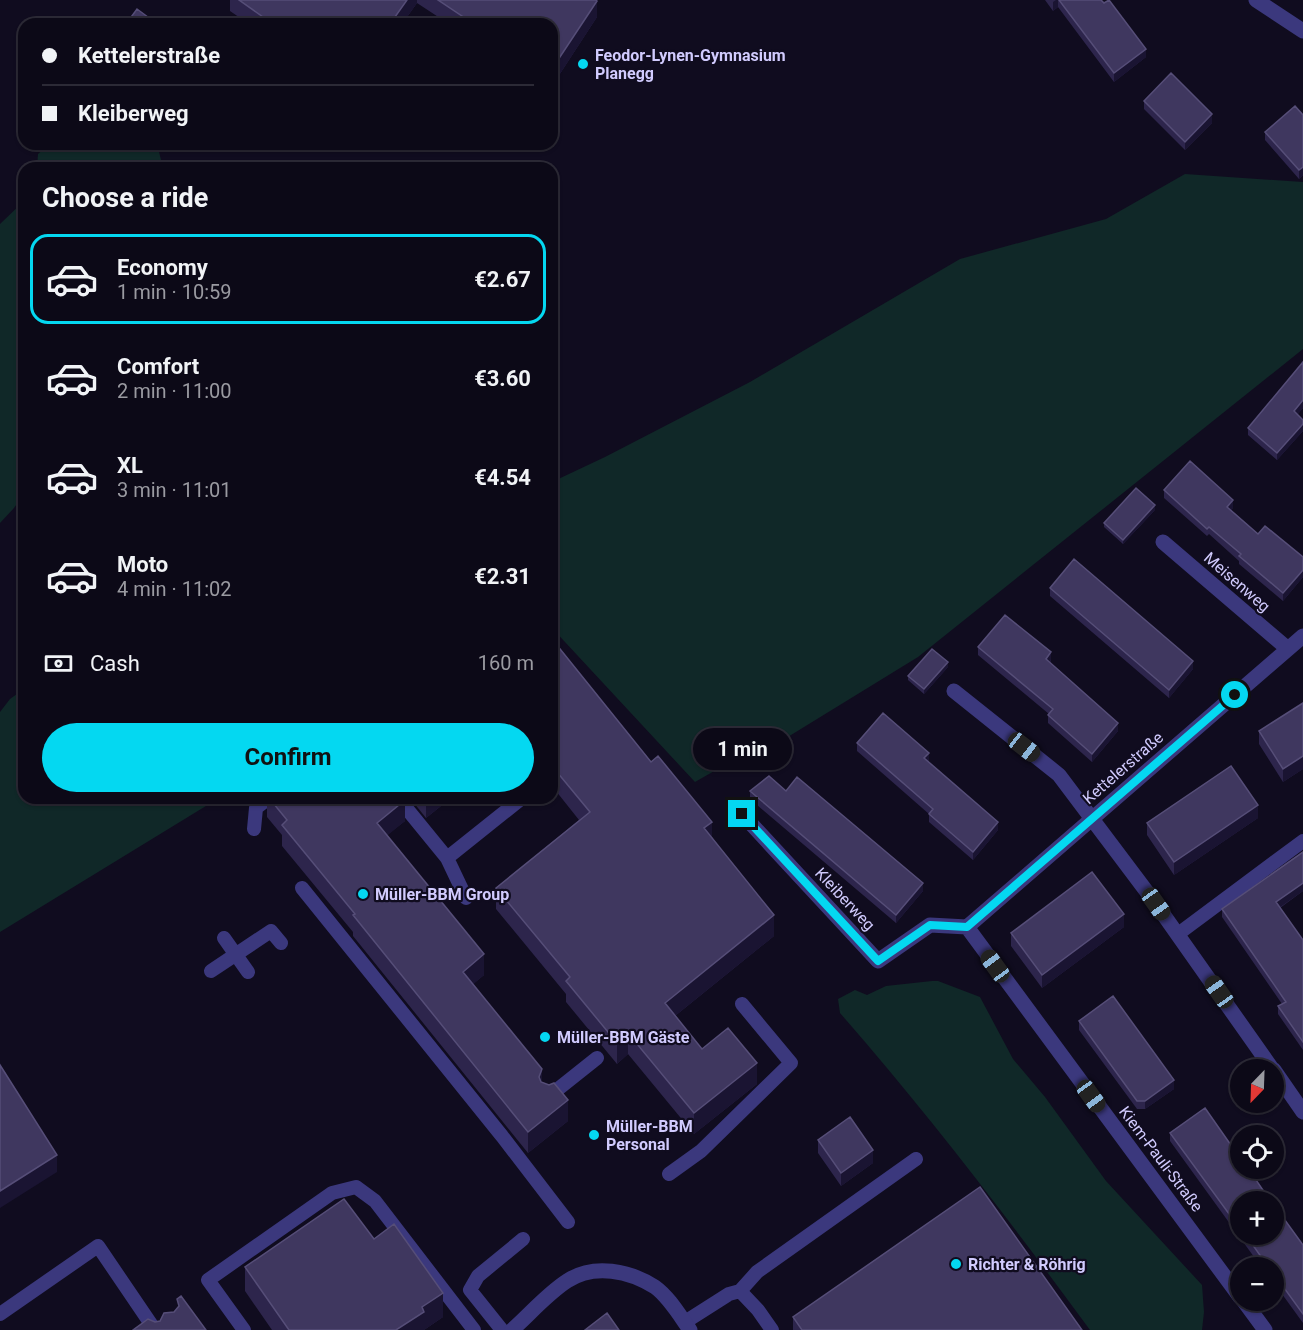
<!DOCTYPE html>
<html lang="en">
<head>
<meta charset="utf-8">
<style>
  :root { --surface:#0c0917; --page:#151220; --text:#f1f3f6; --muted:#9a9aa1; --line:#2c2a36; --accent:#04d8f1 }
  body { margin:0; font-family:Roboto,sans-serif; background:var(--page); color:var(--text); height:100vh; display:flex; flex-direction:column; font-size:22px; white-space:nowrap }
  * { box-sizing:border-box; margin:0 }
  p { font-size:20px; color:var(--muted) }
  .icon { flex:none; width:33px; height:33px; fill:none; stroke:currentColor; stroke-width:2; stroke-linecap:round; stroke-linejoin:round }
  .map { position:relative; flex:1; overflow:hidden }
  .sheet { position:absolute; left:18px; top:162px; width:540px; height:642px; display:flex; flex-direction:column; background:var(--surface); border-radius:18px; box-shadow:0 2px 4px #0004,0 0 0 2px var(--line) }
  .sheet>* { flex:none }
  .guide { position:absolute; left:18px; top:18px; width:540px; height:132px; border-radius:18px; box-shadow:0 2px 4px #0004,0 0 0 2px var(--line); display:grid; align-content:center; height:132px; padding:0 24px; background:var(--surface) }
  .needle { width:39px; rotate:203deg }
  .controls { position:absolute; left:1230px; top:1059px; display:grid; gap:12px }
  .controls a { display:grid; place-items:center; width:54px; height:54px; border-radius:50%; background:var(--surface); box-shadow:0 2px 4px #0004,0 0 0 2px var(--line); font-size:30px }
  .end { position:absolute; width:27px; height:27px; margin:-14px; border:8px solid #04d8f1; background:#111; box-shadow:0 0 0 3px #111 }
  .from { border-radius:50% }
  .bubble { position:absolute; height:42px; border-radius:21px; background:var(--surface); box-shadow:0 2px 4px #0004,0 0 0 2px var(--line); font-size:20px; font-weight:700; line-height:42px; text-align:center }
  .car { position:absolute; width:18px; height:36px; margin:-18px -9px; border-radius:8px; box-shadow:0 0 4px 2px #0007; background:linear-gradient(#222 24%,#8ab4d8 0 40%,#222 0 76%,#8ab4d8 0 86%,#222 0) }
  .guide b { display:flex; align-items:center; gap:21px; height:57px; font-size:22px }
  .guide b+b { border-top:2px solid var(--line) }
  .guide i { width:15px; height:15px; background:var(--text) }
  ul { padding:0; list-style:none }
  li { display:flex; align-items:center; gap:18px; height:90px; margin:0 12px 9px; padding:0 12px; border:3px solid transparent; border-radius:18px }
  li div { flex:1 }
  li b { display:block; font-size:22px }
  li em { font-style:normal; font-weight:700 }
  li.active { border-color:var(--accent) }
  li>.icon { width:54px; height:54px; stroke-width:1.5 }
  h2 { padding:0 24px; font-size:27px; line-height:72px }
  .pay { display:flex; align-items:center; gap:15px; height:66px; padding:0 24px; font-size:22px }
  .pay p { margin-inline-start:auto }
  .action { display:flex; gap:12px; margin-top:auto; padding:12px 24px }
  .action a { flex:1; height:69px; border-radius:36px; background:var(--accent); color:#111; font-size:24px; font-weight:700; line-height:69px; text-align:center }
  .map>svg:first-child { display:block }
</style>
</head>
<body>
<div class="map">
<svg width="1303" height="1330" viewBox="0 0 1303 1330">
  <rect width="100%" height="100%" fill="#100c1f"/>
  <!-- green -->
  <path fill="#102828" d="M49,144H157L163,168H37L38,154Z
    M1185,174L1303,182V349L918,657L778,743L772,738L695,782L552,628V482L605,457L750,382L960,259L1106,219Z
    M24,201V494L14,508L0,523V224Z
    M24,689V798H219L0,932V712L10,699Z
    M932,981H938L980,997L1013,1059L1045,1097L1106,1181L1202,1285L1204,1312L1202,1330H1090C1010,1221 929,1115 840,1013L838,999L855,990L867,995L886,986Z"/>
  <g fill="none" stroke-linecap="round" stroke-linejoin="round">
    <!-- service -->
    <path stroke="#3b387d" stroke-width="14" d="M398,798L447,858L466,898
      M254,829L256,808L269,798
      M447,858L522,798
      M302,888L502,1136L568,1222
      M1178,934L1303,841
      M224,938L248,972
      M211,971L271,931L281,943
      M548,1097L597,1058
      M669,1174L701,1151L791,1063L742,1004
      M740,1291L757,1272L916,1159
      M0,1314L98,1246L155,1330
      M685,1322L729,1294L740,1291L758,1310L772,1330
      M244,1330L208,1280L332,1193L356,1187L375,1201L474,1330
      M502,1330L470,1290L478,1276L523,1239"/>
    <!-- minor -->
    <path stroke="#3b387d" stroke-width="15" d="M1256,0L1303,31
      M1163,542L1288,649
      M954,691L1059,775L1156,904L1273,1070
      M742,814L878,961L930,925L967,927
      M967,927L1240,1297
      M967,927L1303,636
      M1274,1070L1303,1112
      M1243,1300L1265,1330
      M512,1330C530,1314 547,1294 567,1281C594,1263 630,1271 655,1287C669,1297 680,1316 690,1330"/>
  </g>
  <!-- wall -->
  <path fill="#2d254c" d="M230,0H596L597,17L552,86V24H449L417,3L402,24H249L230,11Z
    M1045,0H1101L1146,57L1114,82L1058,7L1053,11Z
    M1144,101L1212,123L1185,150L1144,109Z
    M1303,115V175L1299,179L1265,140V132Z
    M1303,362V408L1297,415L1303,420V431L1277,460L1248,435V428Z
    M1164,490L1233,508L1231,510L1258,534L1303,557V577L1283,601L1239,564V561L1209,534L1207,536L1164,498Z
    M1155,510L1123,544L1104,527V523Z
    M1050,588L1193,669L1169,698L1050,596Z
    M552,639L712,837L774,936L675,1016L702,1049L757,1084L694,1134L628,1054L617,1064L566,1002V994L496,909V888L579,820L552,786Z
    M978,647L1051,660L1050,663L1118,731L1092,762L1048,723V715L1049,714L978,655Z
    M948,667L924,694L908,680V676Z
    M1303,703V769L1283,782L1259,744V731Z
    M857,743L929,761L928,762L998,830L973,860L929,822V814L857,751Z
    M750,791H786L923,891L896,923L750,799Z
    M267,798H404L405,821L387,835L484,975L473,984L542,1082L568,1121L528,1153L353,936V932L282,846V835L267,817Z
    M410,798H451L426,818Z
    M1258,818L1174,875L1147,835V823Z
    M1303,852V891L1280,908L1303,940V1050L1278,1014V1006L1282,1004L1222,917V909Z
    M1124,927L1042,988L1011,946V933Z
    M1079,1021L1174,1089L1145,1109H1137L1079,1030Z
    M1170,1133L1240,1202V1234H1274L1303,1245V1323L1274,1283V1268H1262L1170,1141Z
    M818,1140L873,1163L841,1186L818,1153Z
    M374,1239L443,1317L424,1330H272L245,1291V1267Z
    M793,1317L1082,1330H793Z"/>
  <!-- shaded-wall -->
  <path fill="#1a1432" d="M407,0H417V3L402,24H390Z
    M1056,0H1058V7L1053,11V2Z
    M597,1V17L552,86V69Z
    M1146,49V57L1114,82V73Z
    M1212,114V123L1185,150V142Z
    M1303,167V175L1299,179V170Z
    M1303,400V408L1294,419V411Z
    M1303,424V431L1277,460V453Z
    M1233,500V508L1227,515V507Z
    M1155,505V510L1123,544V540Z
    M1303,570V577L1283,601V593Z
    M1051,652V660L1046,667V659Z
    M1193,661V669L1169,698V690Z
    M948,662V667L924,694V689Z
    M1118,723V731L1092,762V754Z
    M929,753V761L924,766V758Z
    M1303,756V769L1283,782V769Z
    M426,798H451L426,818Z
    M405,800V821L377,844V823Z
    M1258,805V818L1174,875V862Z
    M712,822V843L704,828Z
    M998,822V830L973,860V852Z
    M923,883V891L896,923V915Z
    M1303,883V891L1276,910V902Z
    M1124,914V927L1042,988V975Z
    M774,915V936L665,1024V1003Z
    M484,954V975L463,993V972Z
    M628,1033V1054L617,1064V1043Z
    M757,1063V1084L694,1134V1113Z
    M542,1069V1090L539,1077Z
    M1174,1080V1089L1145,1109V1101Z
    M568,1100V1121L528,1153V1132Z
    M873,1150V1163L841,1186V1173Z
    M57,1155V1172L0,1208V1191Z
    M443,1293V1317L424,1330H396L422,1307Z"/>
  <!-- building -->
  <path fill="#3f375f" stroke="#564e78" stroke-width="1.5" d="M239,0H407L390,24H273Z
    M438,0H596L597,1L552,69V24H474Z
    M1059,0H1101L1104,3L1109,0L1146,49L1114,73Z
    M137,9L156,23L155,24H126Z
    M1171,73L1212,114L1185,142L1144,101Z
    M1295,106L1303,115V167L1299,170L1265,132Z
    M1303,362V400L1294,411L1303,420V424L1277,453L1248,428Z
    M1190,461L1233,500L1227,507L1258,534L1265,526L1303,557V570L1283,593L1239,556L1241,554L1209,527L1207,529L1164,490Z
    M1136,488L1155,505L1123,540L1104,523Z
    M1074,559L1193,661L1169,690L1050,588Z
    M1005,615L1051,652L1046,659L1118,723L1092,754L1048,715L1053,709L978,647Z
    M552,639L651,762L658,756L712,822L704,828L774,915L665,1003L702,1049L728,1028L757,1063L694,1113L628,1033L617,1043L566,981L570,977L496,888L590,812L552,766Z
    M932,649L948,662L924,689L908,676Z
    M1303,703V756L1283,769L1259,731Z
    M883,713L929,753L924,758L998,822L973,852L929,814L933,809L857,743Z
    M1231,766L1258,805L1174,862L1147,823Z
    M769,776L786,791L797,777L923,883L896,915L750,791Z
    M269,798H404L405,800L377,823L484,954L463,972L542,1069L539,1077L541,1082L549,1085L554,1083L568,1100L528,1132L353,915L355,914L282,825L287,820Z
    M1303,852V883L1276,902L1303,940V1042L1278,1006L1286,1002L1222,909Z
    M1092,872L1124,914L1042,975L1011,933Z
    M1113,996L1174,1080L1145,1101H1137L1079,1021Z
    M0,1065L57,1155L0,1191Z
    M1205,1108L1240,1158V1168H1248L1271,1202H1240V1229L1170,1133Z
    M850,1117L873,1150L841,1173L818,1140Z
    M980,1187L1082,1330H802L793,1317Z
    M344,1199L374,1239L394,1224L443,1293L422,1307L424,1312L396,1330H289L245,1267Z
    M1274,1205L1303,1245V1314L1274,1274V1268H1269L1245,1234H1274Z
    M181,1296L206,1330H133L148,1319L155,1322L160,1321L164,1313L174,1312L179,1306L177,1299Z
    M607,1313L619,1330H585Z"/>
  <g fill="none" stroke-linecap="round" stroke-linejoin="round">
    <!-- route -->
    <path stroke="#04d8f1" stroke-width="8" d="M742,814L878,961L930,925L967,927L1235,695"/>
  </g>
  <!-- markers -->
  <g fill="#04d8f1" stroke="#100c1f" stroke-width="2">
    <circle cx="583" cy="64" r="6"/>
    <circle cx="363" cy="894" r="6"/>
    <circle cx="545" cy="1037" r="6"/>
    <circle cx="594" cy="1135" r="6"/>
    <circle cx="956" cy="1264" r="6"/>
  </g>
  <g text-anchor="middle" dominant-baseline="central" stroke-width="4.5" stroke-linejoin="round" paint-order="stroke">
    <!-- poi labels -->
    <g font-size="16" font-weight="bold" fill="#d1cbfe" stroke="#100c1f" text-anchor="start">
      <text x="595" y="55">Feodor-Lynen-Gymnasium<tspan x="595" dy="18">Planegg</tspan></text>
      <text x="375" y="894">Müller-BBM Group</text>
      <text x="557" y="1037">Müller-BBM Gäste</text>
      <text x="606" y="1126">Müller-BBM<tspan x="606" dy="18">Personal</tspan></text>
      <text x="968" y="1264">Richter &amp; Röhrig</text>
    </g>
    <!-- street labels -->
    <g font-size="16" fill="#d1cbfe" stroke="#100c1f">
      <text transform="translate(1237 582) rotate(41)">Meisenweg</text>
      <text transform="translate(1123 768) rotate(-41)">Kettelerstraße</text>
      <text transform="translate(845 899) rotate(47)">Kleiberweg</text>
      <text transform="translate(1161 1159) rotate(53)">Kiem-Pauli-Straße</text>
    </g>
  </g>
</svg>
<div class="controls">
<a><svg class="needle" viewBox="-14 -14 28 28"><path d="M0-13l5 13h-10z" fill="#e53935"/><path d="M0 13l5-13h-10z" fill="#9a9aa1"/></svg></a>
<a><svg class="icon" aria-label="locate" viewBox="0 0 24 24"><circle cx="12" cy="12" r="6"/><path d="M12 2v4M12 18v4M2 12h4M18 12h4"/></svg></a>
<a>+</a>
<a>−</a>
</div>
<i class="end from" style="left:1235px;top:695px"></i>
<i class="end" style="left:742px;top:814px"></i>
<div class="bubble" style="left:693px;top:728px;width:99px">1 min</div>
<i class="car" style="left:1024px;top:747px;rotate:128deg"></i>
<i class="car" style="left:1156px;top:904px;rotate:145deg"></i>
<i class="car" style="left:995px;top:966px;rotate:324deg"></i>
<i class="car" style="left:1219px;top:992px;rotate:325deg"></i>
<i class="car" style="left:1091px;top:1096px;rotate:144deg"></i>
<div class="guide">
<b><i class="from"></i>Kettelerstraße</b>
<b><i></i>Kleiberweg</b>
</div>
<section class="sheet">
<h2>Choose a ride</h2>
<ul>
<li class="active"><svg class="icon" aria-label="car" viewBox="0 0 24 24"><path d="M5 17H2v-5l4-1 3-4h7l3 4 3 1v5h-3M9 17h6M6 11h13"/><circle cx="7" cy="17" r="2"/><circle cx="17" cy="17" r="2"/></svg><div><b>Economy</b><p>1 min · 10:59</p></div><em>€2.67</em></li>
<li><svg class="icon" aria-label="car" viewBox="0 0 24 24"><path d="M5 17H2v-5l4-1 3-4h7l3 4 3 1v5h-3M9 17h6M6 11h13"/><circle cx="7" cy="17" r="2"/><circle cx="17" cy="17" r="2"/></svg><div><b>Comfort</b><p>2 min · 11:00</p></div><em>€3.60</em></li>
<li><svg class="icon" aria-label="car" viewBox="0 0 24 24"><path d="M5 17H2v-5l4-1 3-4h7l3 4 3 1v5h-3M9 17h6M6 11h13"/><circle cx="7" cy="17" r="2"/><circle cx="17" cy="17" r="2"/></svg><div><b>XL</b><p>3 min · 11:01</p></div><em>€4.54</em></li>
<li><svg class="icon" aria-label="car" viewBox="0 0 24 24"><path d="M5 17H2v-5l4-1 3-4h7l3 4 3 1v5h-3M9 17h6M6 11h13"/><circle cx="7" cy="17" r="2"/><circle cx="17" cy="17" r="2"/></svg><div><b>Moto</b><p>4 min · 11:02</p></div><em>€2.31</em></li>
</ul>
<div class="pay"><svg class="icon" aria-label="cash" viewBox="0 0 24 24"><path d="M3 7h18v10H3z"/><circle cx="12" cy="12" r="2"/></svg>Cash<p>160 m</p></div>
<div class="action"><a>Confirm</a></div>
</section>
</div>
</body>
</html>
